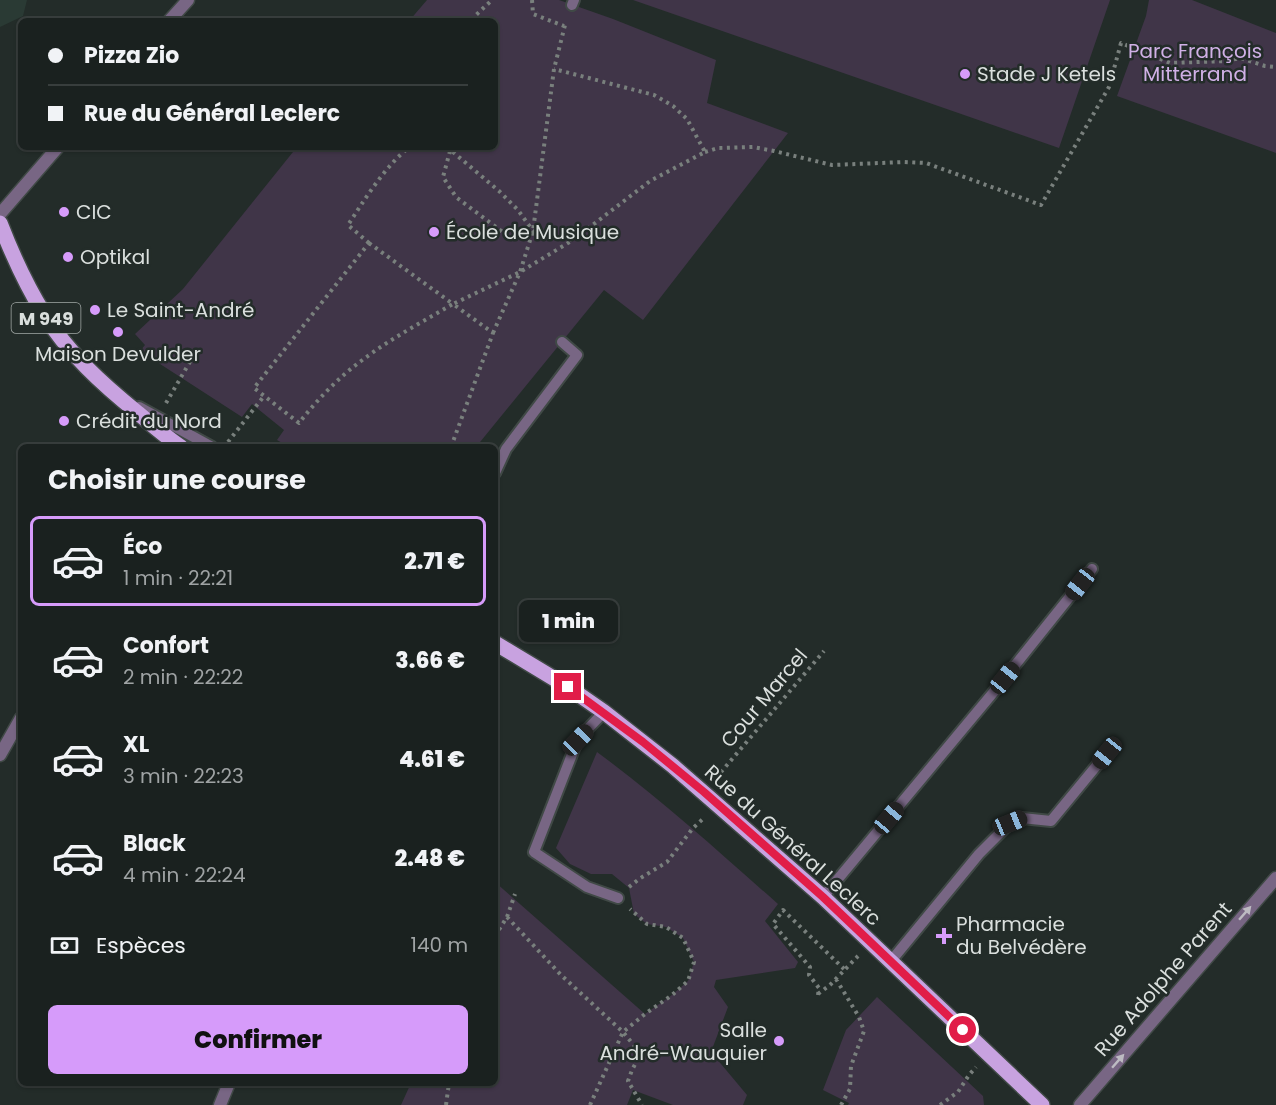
<!DOCTYPE html>
<html lang="fr">
<head>
<meta charset="utf-8">
<style>
  :root { --surface:#1a211f; --page:#232928; --text:#f1f3f6; --muted:#9fa3a4; --line:#383e3d; --accent:#d69bfa }
  body { margin:0; font-family:Poppins,sans-serif; background:var(--page); color:var(--text); height:100vh; display:flex; flex-direction:column; font-size:22px; white-space:nowrap }
  * { box-sizing:border-box; margin:0 }
  p { font-size:20px; color:var(--muted) }
  .icon { flex:none; width:33px; height:33px; fill:none; stroke:currentColor; stroke-width:2; stroke-linecap:round; stroke-linejoin:round }
  .map { position:relative; flex:1; overflow:hidden }
  .panel { position:absolute; left:18px; top:444px; width:480px; height:642px; display:flex; flex-direction:column; background:var(--surface); border-radius:9px; box-shadow:0 2px 4px #0004,0 0 0 2px var(--line) }
  .panel>* { flex:none }
  .top-card { position:absolute; left:18px; top:18px; width:480px; height:132px; border-radius:9px; box-shadow:0 2px 4px #0004,0 0 0 2px var(--line); display:grid; align-content:center; height:132px; padding:0 30px; background:var(--surface) }
  .end { position:absolute; width:27px; height:27px; margin:-14px; border:8px solid #e11d48; background:#fff; box-shadow:0 0 0 3px #fff }
  .from { border-radius:50% }
  .bubble { position:absolute; height:42px; border-radius:9px; background:var(--surface); box-shadow:0 2px 4px #0004,0 0 0 2px var(--line); font-size:20px; font-weight:800; line-height:42px; text-align:center }
  .car { position:absolute; width:18px; height:36px; margin:-18px -9px; border-radius:8px; box-shadow:0 0 4px 2px #0007; background:linear-gradient(#222 24%,#8ab4d8 0 40%,#222 0 76%,#8ab4d8 0 86%,#222 0) }
  .top-card b { display:flex; align-items:center; gap:21px; height:57px; font-size:22px }
  .top-card b+b { border-top:2px solid var(--line) }
  .top-card i { width:15px; height:15px; background:var(--text) }
  ul { padding:0; list-style:none }
  li { display:flex; align-items:center; gap:18px; height:90px; margin:0 12px 9px; padding:0 18px; border:3px solid transparent; border-radius:9px }
  li div { flex:1 }
  li b { display:block; font-size:22px }
  li em { font-style:normal; font-weight:800 }
  li.on { border-color:var(--accent) }
  li>.icon { width:54px; height:54px; stroke-width:1.5 }
  h2 { padding:0 30px; font-size:27px; line-height:72px }
  .pay { display:flex; align-items:center; gap:15px; height:66px; padding:0 30px; font-size:22px }
  .pay p { margin-inline-start:auto }
  .primary-button { display:flex; gap:12px; margin-top:auto; padding:12px 30px }
  .primary-button a { flex:1; height:69px; border-radius:9px; background:var(--accent); color:#111; font-size:24px; font-weight:800; line-height:69px; text-align:center }
  .map>svg:first-child { display:block }
</style>
</head>
<body>
<div class="map">
<svg width="1276" height="1105" viewBox="0 0 1276 1105">
  <rect width="100%" height="100%" fill="#232c29"/>
  <!-- built -->
  <path fill="#2a3a34" d="M0,0H27L23,16L0,27Z"/>
  <!-- green -->
  <path fill="#403548" d="M427,0H559L613,19L716,60L707,103L788,133L643,320L604,290L476,447H289L277,440L284,430L252,404L242,417L140,351L145,345L135,334L183,289L297,147H495V21H409Z
    M633,0H1110L1059,148Z
    M1149,0H1192L1276,33V153L1117,96L1146,16Z
    M597,752C661,799 719,852 778,904L765,921L798,962L795,968L716,980L714,987L728,1007L711,1052L747,1095L743,1105H673L633,1090L627,1105H401L411,1083H495V882L645,1014L672,995L688,981L694,962L683,938L666,927L647,924L634,914L629,888L612,874H591L570,864L556,848Z
    M877,997L983,1096L984,1105H848L849,1103L823,1090L846,1030Z"/>
  <g fill="none" stroke-linecap="round" stroke-linejoin="round">
    <!-- service casing -->
    <g stroke="#404946" stroke-width="14">
      <path id="service" d="M572,5L574,0
        M139,407L212,447
        M495,473L506,449L577,355L562,342
        M604,712L578,739L534,852L587,887L618,898
        M823,897L992,694L1092,569
        M891,961L979,854L1010,823L1022,818L1051,821L1107,753"/>
    </g>
    <!-- minor casing -->
    <g stroke="#404946" stroke-width="15">
      <path id="minor" d="M169,21L188,0
        M0,214L58,147
        M220,1105L229,1083
        M1080,1105L1276,878"/>
    </g>
    <!-- tertiary casing -->
    <g stroke="#404946" stroke-width="15">
      <path id="tertiary" d="M0,755L21,718"/>
    </g>
    <!-- primary casing -->
    <g stroke="#404946" stroke-width="18">
      <path id="primary" d="M0,223C12,254 26,285 44,314C68,353 102,384 138,413C152,425 166,437 181,447
        M495,643L568,687L604,712L673,766L823,897L1042,1105"/>
    </g>
    <!-- path -->
    <path stroke="#79807d" stroke-width="4" stroke-dasharray="3 4.5" stroke-linecap="butt" d="M532,0L533,14L564,26
      M473,21L476,15L492,0
      M447,147L499,191L518,210L533,231L573,240L650,181L705,152L687,119L673,106L654,95L554,69
      M450,151L443,177L456,197L508,236L533,231
      M705,152L718,148L753,147L774,151L832,165L904,162L926,163L1041,205L1109,87L1121,43L1170,63L1226,61L1240,58L1265,66L1276,67
      M369,243L453,304C422,322 390,339 361,361C338,378 317,400 299,423L254,388Z
      M369,243L348,225C363,202 387,163 410,147
      M493,333L520,272L533,231L554,69L566,21
      M166,403L191,360
      M228,442L264,396
      M451,447L493,333L453,304L520,272L573,240
      M716,778L824,651
      M629,887L639,879L667,862L693,828L704,818
      M507,917L561,975L623,1032L636,1048L639,1057L632,1070L628,1081L642,1105
      M495,936L507,917L515,894
      M836,979L859,1017L864,1031L851,1066L850,1089L841,1105
      M818,994L830,985L858,956
      M818,995L819,988L809,975L810,967L773,924L783,910L844,969
      M446,1105L449,1083
      M590,1105L623,1032L645,1014L672,995L688,981L694,962L683,938L666,927L647,924L630,909
      M940,1105L958,1092L969,1075L976,1067"/>
    <!-- service -->
    <use href="#service" stroke="#786684" stroke-width="10"/>
    <!-- minor -->
    <use href="#minor" stroke="#786684" stroke-width="12"/>
    <!-- tertiary -->
    <use href="#tertiary" stroke="#786684" stroke-width="12"/>
    <!-- primary -->
    <use href="#primary" stroke="#c8a2e0" stroke-width="15"/>
  </g>
  <!-- one-way arrows -->
  <defs><path id="oneway-solid" d="M-6-.8H1V-3.2L6.5 0L1 3.2V.8H-6Z" transform="scale(1.5)"/></defs>
  <g fill="#bdbbc2">
    <use href="#oneway-solid" transform="translate(1245 913) rotate(-49)"/>
    <use href="#oneway-solid" transform="translate(1118 1061) rotate(-49)"/>
  </g>
  <g fill="none" stroke-linecap="round" stroke-linejoin="round">
    <!-- route -->
    <path stroke="#e11d48" stroke-width="8" d="M568,687L643,742L704,792L823,897L963,1030"/>
  </g>
  <!-- markers -->
  <g fill="#d69bfa" stroke="#232c29" stroke-width="2">
    <circle cx="965" cy="74" r="6"/>
    <circle cx="64" cy="212" r="6"/>
    <circle cx="434" cy="232" r="6"/>
    <circle cx="68" cy="257" r="6"/>
    <circle cx="95" cy="310" r="6"/>
    <circle cx="118" cy="332" r="6"/>
    <circle cx="64" cy="421" r="6"/>
    <path d="M941 927h6v6h6v6h-6v6h-6v-6h-6v-6h6z"/>
    <circle cx="779" cy="1041" r="6"/>
  </g>
  <g text-anchor="middle" dominant-baseline="central" stroke-width="5" stroke-linejoin="round" paint-order="stroke">
    <!-- shield labels -->
    <rect fill="#232c29" stroke="#a3a9a7" stroke-width="1.5" x="11.5" y="303" width="69" height="30" rx="4.5"/>
    <g font-size="18" font-weight="bold" fill="#dadfdd">
      <text x="46" y="318">M 949</text>
    </g>
    <!-- park labels -->
    <g font-size="20" fill="#d0b0e6" stroke="#232c29">
      <text x="1195" y="51">Parc François<tspan x="1195" dy="23">Mitterrand</tspan></text>
    </g>
    <!-- poi labels -->
    <g font-size="20" fill="#dadfdd" stroke="#232c29" text-anchor="start">
      <text x="977" y="74">Stade J Ketels</text>
      <text x="76" y="212">CIC</text>
      <text x="446" y="232">École de Musique</text>
      <text x="80" y="257">Optikal</text>
      <text x="107" y="310">Le Saint-André</text>
      <text x="118" y="354" text-anchor="middle">Maison Devulder</text>
      <text x="76" y="421">Crédit du Nord</text>
      <text x="956" y="924">Pharmacie<tspan x="956" dy="23">du Belvédère</tspan></text>
      <text x="767" y="1030" text-anchor="end">Salle<tspan x="767" dy="23">André-Wauquier</tspan></text>
    </g>
    <!-- street labels -->
    <g font-size="20" fill="#dadfdd" stroke="#232c29">
      <text transform="translate(764 698) rotate(-50)">Cour Marcel</text>
      <text transform="translate(793 845) rotate(42)">Rue du Général Leclerc</text>
      <text transform="translate(1163 979) rotate(-49)">Rue Adolphe Parent</text>
    </g>
  </g>
</svg>
<i class="end from" style="left:963px;top:1030px"></i>
<i class="end" style="left:568px;top:687px"></i>
<div class="bubble" style="left:519px;top:600px;width:99px">1 min</div>
<i class="car" style="left:1080px;top:584px;rotate:218deg"></i>
<i class="car" style="left:1005px;top:678px;rotate:39deg"></i>
<i class="car" style="left:578px;top:740px;rotate:44deg"></i>
<i class="car" style="left:1107px;top:753px;rotate:219deg"></i>
<i class="car" style="left:889px;top:818px;rotate:40deg"></i>
<i class="car" style="left:1010px;top:823px;rotate:68deg"></i>
<div class="top-card">
<b><i class="from"></i>Pizza Zio</b>
<b><i></i>Rue du Général Leclerc</b>
</div>
<section class="panel">
<h2>Choisir une course</h2>
<ul>
<li class="on"><svg class="icon" aria-label="car" viewBox="0 0 24 24"><path d="M5 17H2v-5l4-1 3-4h7l3 4 3 1v5h-3M9 17h6M6 11h13"/><circle cx="7" cy="17" r="2"/><circle cx="17" cy="17" r="2"/></svg><div><b>Éco</b><p>1 min · 22:21</p></div><em>2.71 €</em></li>
<li><svg class="icon" aria-label="car" viewBox="0 0 24 24"><path d="M5 17H2v-5l4-1 3-4h7l3 4 3 1v5h-3M9 17h6M6 11h13"/><circle cx="7" cy="17" r="2"/><circle cx="17" cy="17" r="2"/></svg><div><b>Confort</b><p>2 min · 22:22</p></div><em>3.66 €</em></li>
<li><svg class="icon" aria-label="car" viewBox="0 0 24 24"><path d="M5 17H2v-5l4-1 3-4h7l3 4 3 1v5h-3M9 17h6M6 11h13"/><circle cx="7" cy="17" r="2"/><circle cx="17" cy="17" r="2"/></svg><div><b>XL</b><p>3 min · 22:23</p></div><em>4.61 €</em></li>
<li><svg class="icon" aria-label="car" viewBox="0 0 24 24"><path d="M5 17H2v-5l4-1 3-4h7l3 4 3 1v5h-3M9 17h6M6 11h13"/><circle cx="7" cy="17" r="2"/><circle cx="17" cy="17" r="2"/></svg><div><b>Black</b><p>4 min · 22:24</p></div><em>2.48 €</em></li>
</ul>
<div class="pay"><svg class="icon" aria-label="cash" viewBox="0 0 24 24"><path d="M3 7h18v10H3z"/><circle cx="12" cy="12" r="2"/></svg>Espèces<p>140 m</p></div>
<div class="primary-button"><a>Confirmer</a></div>
</section>
</div>
</body>
</html>
